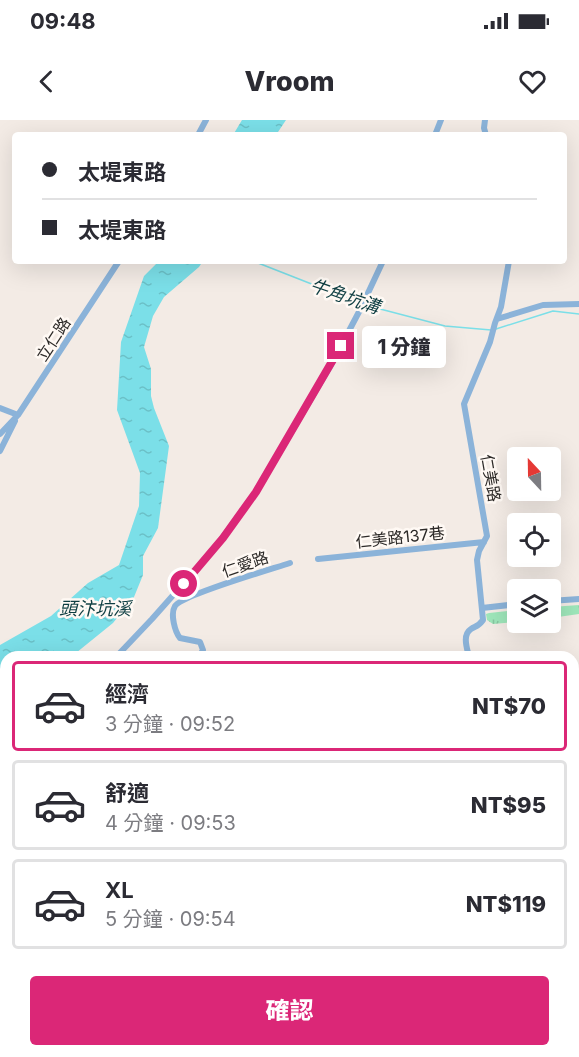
<!DOCTYPE html>
<html lang="zh-TW">
<head>
<meta charset="utf-8">
<style>
  :root { --surface:#fff; --page:#f7f7f7; --text:#2b2b33; --muted:#7c7c81; --line:#e1e1e2; --accent:#db2777 }
  body { margin:0; font-family:Inter,"Noto Sans TC",sans-serif; background:var(--page); color:var(--text); height:100vh; display:flex; flex-direction:column; font-size:22px; white-space:nowrap }
  * { box-sizing:border-box; margin:0 }
  p { font-size:20px; color:var(--muted) }
  .icon { flex:none; width:33px; height:33px; fill:none; stroke:currentColor; stroke-width:2; stroke-linecap:round; stroke-linejoin:round }
  .map { position:relative; flex:1; overflow:hidden }
  .details { position:absolute; left:0px; top:531px; width:579px; height:406px; display:flex; flex-direction:column; background:var(--surface); border-radius:18px 18px 0 0; box-shadow:0 6px 24px #0002 }
  .details>* { flex:none }
  .guide { position:absolute; left:12px; top:12px; width:555px; height:132px; border-radius:6px; box-shadow:0 6px 24px #0002; display:grid; align-content:center; height:132px; padding:0 30px; background:var(--surface) }
  .needle { width:39px; rotate:338deg }
  .tools { position:absolute; left:507px; top:327px; display:grid; gap:12px }
  .tools a { display:grid; place-items:center; width:54px; height:54px; border-radius:6px; background:var(--surface); box-shadow:0 6px 24px #0002; font-size:30px }
  .end { position:absolute; width:27px; height:27px; margin:-14px; border:8px solid #db2777; background:#fff; box-shadow:0 0 0 3px #fff }
  .from { border-radius:50% }
  .bubble { position:absolute; height:42px; border-radius:6px; background:var(--surface); box-shadow:0 6px 24px #0002; font-size:20px; font-weight:800; line-height:42px; text-align:center }
  .guide b { display:flex; align-items:center; gap:21px; height:57px; font-size:22px }
  .guide b+b { border-top:2px solid var(--line) }
  .guide i { width:15px; height:15px; background:var(--text) }
  ul { padding:10px 0 0; list-style:none }
  li { display:flex; align-items:center; gap:18px; height:90px; margin:0 12px 9px; padding:0 18px; border:3px solid var(--line); border-radius:6px }
  li div { flex:1 }
  li b { display:block; font-size:22px }
  li em { font-style:normal; font-weight:800 }
  li.current { border-color:var(--accent) }
  li>.icon { width:54px; height:54px; stroke-width:1.5 }
  .primary-button { display:flex; gap:12px; margin-top:auto; padding:12px 30px }
  .primary-button a { flex:1; height:69px; border-radius:6px; background:var(--accent); color:#fff; font-size:24px; font-weight:800; line-height:69px; text-align:center }
  .status { display:flex; justify-content:space-between; align-items:center; height:42px; padding:0 30px; background:var(--surface); direction:ltr }
  .status svg { height:16px; fill:currentColor }
  header { display:flex; justify-content:space-between; align-items:center; height:78px; padding:0 30px; background:var(--surface); font-size:27px; font-weight:800 }
  .map>svg:first-child { display:block }
</style>
</head>
<body>
<div class="status"><b>09:48</b><svg viewBox="0 0 49 12"><path d="M0 12V9h3v3zM5 12V6h3v6zM10 12V3h3v9zM15 12V0h3v12zM26 1h20v11H26zM47 4h2v5h-2z"/></svg></div>
<header><svg class="icon" aria-label="back" viewBox="0 0 24 24"><path d="M15 5l-7 7 7 7"/></svg>Vroom<svg class="icon" aria-label="heart" viewBox="0 0 24 24"><path d="M12 20l-8-8c-3-5 5-10 8-4 3-6 11-1 8 4z"/></svg></header>
<div class="map">
<svg width="579" height="937" viewBox="0 0 579 937">
  <defs>
    <pattern id="grass-tufts" width="24" height="20" patternUnits="userSpaceOnUse" patternTransform="scale(1.5)"><rect width="24" height="20" fill="#9ee6ba"/><path d="M3 7l-1-3M5 7V3M7 7l1-3M15 17l-1-3M17 17v-4M19 17l1-3" fill="none" stroke="#88c5a0"/></pattern>
    <pattern id="water-ripples" width="26" height="14" patternUnits="userSpaceOnUse" patternTransform="scale(1.5)"><rect width="26" height="14" fill="#7bdfe8"/><path d="M2 4q2-2 4 0t4 0M15 11q2-2 4 0t4 0" fill="none" stroke="#6bc0c7"/></pattern>
  </defs>
  <rect width="100%" height="100%" fill="#f3ebe5"/>
  <!-- grass -->
  <path fill="url(#grass-tufts)" d="M579,485V494L551,498V487Z
    M517,490V502L493,504L487,500L486,494L489,493Z"/>
  <!-- water -->
  <path fill="url(#water-ripples)" d="M242,0H286L276,15H233Z
    M159,141H203L199,147L164,177L153,196L144,227L151,249V276L154,288L169,326L158,408L143,436V455L134,477L113,503L71,537H6V574L0,576V525L51,496L88,463L119,445L139,386L140,353L117,290L121,222L144,156Z"/>
  <g fill="none" stroke-linecap="round" stroke-linejoin="round">
    <!-- stream -->
    <path stroke="#7bdfe8" stroke-width="1.5" d="M253,141L360,183
      M365,185L445,206L491,210
      M496,209L553,191L579,194"/>
    <!-- street -->
    <path stroke="#8bb3d9" stroke-width="6" d="M485,0L484,8L486,15
      M198,15L206,0
      M435,15L441,0
      M497,199L543,185L579,184
      M0,288L18,295
      M0,314L18,295L119,141
      M0,331L15,301
      M318,439L484,422
      M550,481L579,479
      M482,488L518,484
      M116,537L152,499L215,428L256,372L331,245L361,188L383,141
      M199,537L203,530L200,522L180,518C175,512 170,494 175,486C182,475 272,449 290,443
      M469,537C467,528 462,515 471,509C476,506 479,506 483,500L477,440L479,431L487,416L464,284L490,222L495,203L501,187L509,141
      M0,633L6,629
      M0,749L6,737
      M0,776L6,780
      M0,821L6,824
      M0,863L6,867
      M0,892L6,887
      M113,937L115,932
      M431,937V932"/>
  </g>
  <g fill="none" stroke-linecap="round" stroke-linejoin="round">
    <!-- route -->
    <path stroke="#db2777" stroke-width="8" d="M184,464L223,418L256,372L341,226"/>
  </g>
  <g text-anchor="middle" dominant-baseline="central" stroke-width="5" stroke-linejoin="round" paint-order="stroke">
    <!-- street labels -->
    <g font-size="16" fill="#2d2a28" stroke="#fff9f4">
      <text transform="translate(53 219) rotate(-57)">立仁路</text>
      <text transform="translate(491 358) rotate(80)">仁美路</text>
      <text transform="translate(400 417) rotate(-6)">仁美路137巷</text>
      <text transform="translate(245 444) rotate(-19)">仁愛路</text>
    </g>
    <!-- water labels -->
    <g font-size="18" font-style="italic" fill="#0e3e42" stroke="#fff9f4">
      <text transform="translate(345 176) rotate(19)">牛角坑溝</text>
      <text x="95" y="488">頭汴坑溪</text>
    </g>
  </g>
</svg>
<div class="tools">
<a><svg class="needle" viewBox="-14 -14 28 28"><path d="M0-13l5 13h-10z" fill="#e53935"/><path d="M0 13l5-13h-10z" fill="#7c7c81"/></svg></a>
<a><svg class="icon" aria-label="locate" viewBox="0 0 24 24"><circle cx="12" cy="12" r="6"/><path d="M12 2v4M12 18v4M2 12h4M18 12h4"/></svg></a>
<a><svg class="icon" aria-label="layers" viewBox="0 0 24 24"><path d="M12 4l9 5-9 5-9-5zM3 14l9 5 9-5"/></svg></a>
</div>
<i class="end from" style="left:184px;top:464px"></i>
<i class="end" style="left:341px;top:226px"></i>
<div class="bubble" style="left:362px;top:206px;width:84px">1 分鐘</div>
<div class="guide">
<b><i class="from"></i>太堤東路</b>
<b><i></i>太堤東路</b>
</div>
<section class="details">
<ul>
<li class="current"><svg class="icon" aria-label="car" viewBox="0 0 24 24"><path d="M5 17H2v-5l4-1 3-4h7l3 4 3 1v5h-3M9 17h6M6 11h13"/><circle cx="7" cy="17" r="2"/><circle cx="17" cy="17" r="2"/></svg><div><b>經濟</b><p>3 分鐘 · 09:52</p></div><em>NT$70</em></li>
<li><svg class="icon" aria-label="car" viewBox="0 0 24 24"><path d="M5 17H2v-5l4-1 3-4h7l3 4 3 1v5h-3M9 17h6M6 11h13"/><circle cx="7" cy="17" r="2"/><circle cx="17" cy="17" r="2"/></svg><div><b>舒適</b><p>4 分鐘 · 09:53</p></div><em>NT$95</em></li>
<li><svg class="icon" aria-label="car" viewBox="0 0 24 24"><path d="M5 17H2v-5l4-1 3-4h7l3 4 3 1v5h-3M9 17h6M6 11h13"/><circle cx="7" cy="17" r="2"/><circle cx="17" cy="17" r="2"/></svg><div><b>XL</b><p>5 分鐘 · 09:54</p></div><em>NT$119</em></li>
</ul>
<div class="primary-button"><a>確認</a></div>
</section>
</div>
</body>
</html>
